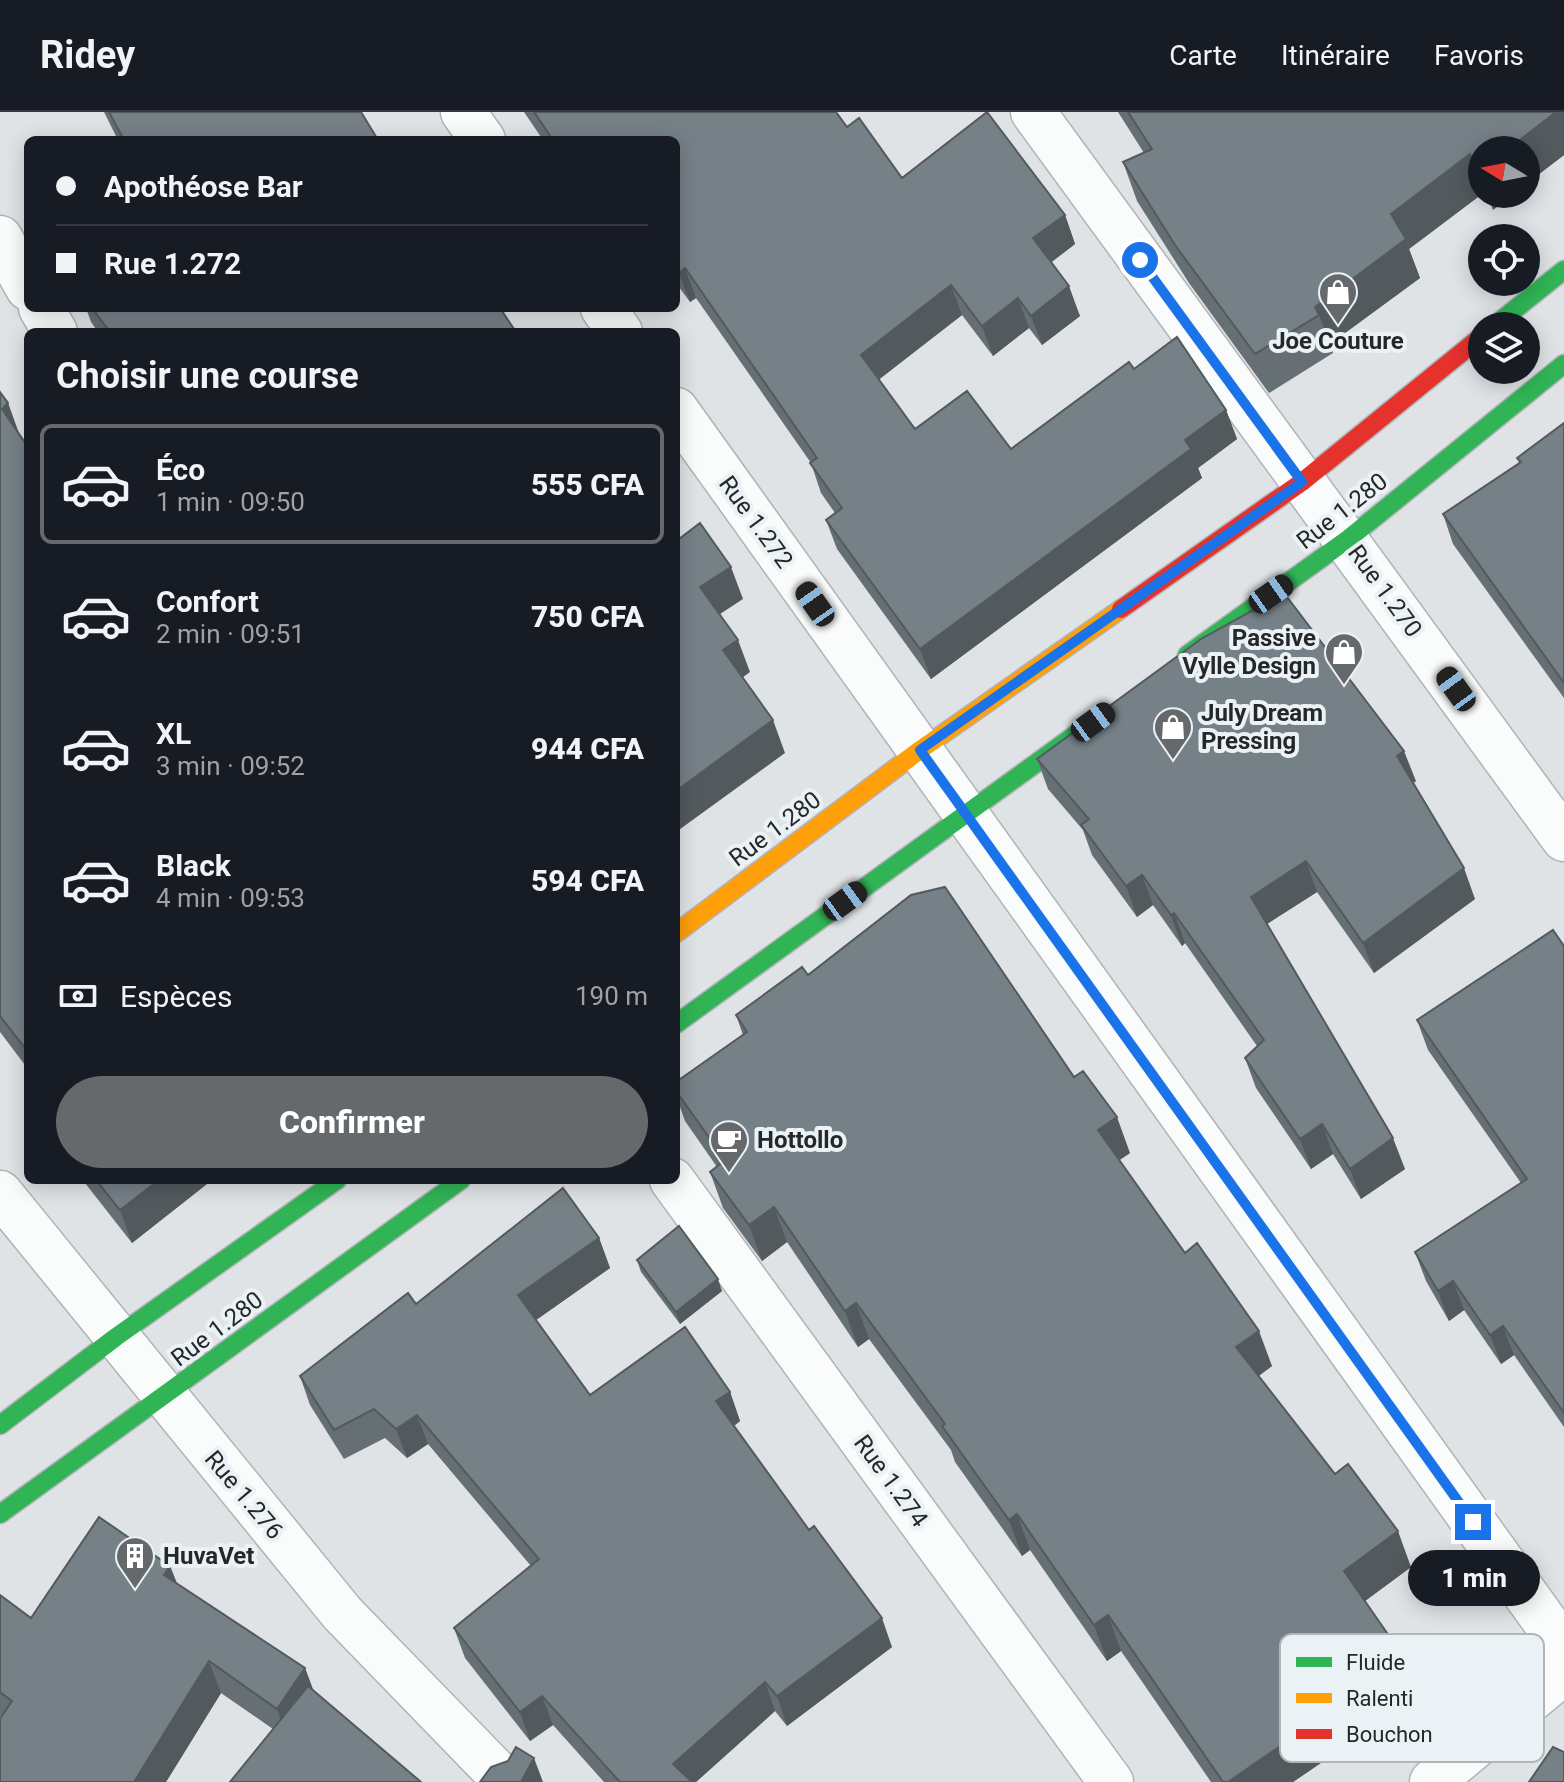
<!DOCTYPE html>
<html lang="fr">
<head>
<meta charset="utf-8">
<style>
  :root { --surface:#171b24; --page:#20242c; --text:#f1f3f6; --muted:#9ea1a6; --line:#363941; --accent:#66696b }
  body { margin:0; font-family:Roboto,sans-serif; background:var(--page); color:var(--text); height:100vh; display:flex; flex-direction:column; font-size:30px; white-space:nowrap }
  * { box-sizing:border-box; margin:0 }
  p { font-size:26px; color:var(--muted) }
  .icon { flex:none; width:44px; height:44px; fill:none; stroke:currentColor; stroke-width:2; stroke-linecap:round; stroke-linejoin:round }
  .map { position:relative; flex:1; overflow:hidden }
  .details { position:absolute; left:24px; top:216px; width:656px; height:856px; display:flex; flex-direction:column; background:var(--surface); border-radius:12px; box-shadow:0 4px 20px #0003 }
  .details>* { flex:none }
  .guide { position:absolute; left:24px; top:24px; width:656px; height:176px; border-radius:12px; box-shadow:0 4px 20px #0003; display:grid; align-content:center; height:176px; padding:0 32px; background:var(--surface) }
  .needle { width:52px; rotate:280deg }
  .buttons { position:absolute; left:1468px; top:24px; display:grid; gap:16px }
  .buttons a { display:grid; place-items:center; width:72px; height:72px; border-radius:50%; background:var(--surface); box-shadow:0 4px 20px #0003; font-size:40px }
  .end { position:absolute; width:36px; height:36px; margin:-18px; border:10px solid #1a73e8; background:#fff; box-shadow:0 0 0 4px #fff }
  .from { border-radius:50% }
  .bubble { position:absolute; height:56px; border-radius:28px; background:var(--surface); box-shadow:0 4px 20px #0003; font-size:26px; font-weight:800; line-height:56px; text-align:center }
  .car { position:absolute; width:24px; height:48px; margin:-24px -12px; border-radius:10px; box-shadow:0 0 6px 2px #0007; background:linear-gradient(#222 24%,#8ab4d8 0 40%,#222 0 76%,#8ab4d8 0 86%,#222 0) }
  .guide b { display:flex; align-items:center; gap:28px; height:76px; font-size:30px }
  .guide b+b { border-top:2px solid var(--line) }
  .guide i { width:20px; height:20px; background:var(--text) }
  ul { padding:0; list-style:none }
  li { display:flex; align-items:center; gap:24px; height:120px; margin:0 16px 12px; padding:0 16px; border:4px solid transparent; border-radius:12px }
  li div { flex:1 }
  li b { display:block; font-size:30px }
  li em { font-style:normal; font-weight:800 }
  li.active { border-color:var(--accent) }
  li>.icon { width:72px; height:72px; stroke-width:1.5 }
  h2 { padding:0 32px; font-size:36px; line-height:96px }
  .pay { display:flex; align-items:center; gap:20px; height:88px; padding:0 32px; font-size:30px }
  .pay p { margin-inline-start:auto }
  .primary-button { display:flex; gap:16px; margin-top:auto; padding:16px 32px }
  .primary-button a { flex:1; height:92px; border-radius:48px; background:var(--accent); color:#fff; font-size:32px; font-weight:800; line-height:92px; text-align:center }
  header { display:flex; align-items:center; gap:48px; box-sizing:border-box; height:112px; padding:0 40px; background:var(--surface); border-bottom:2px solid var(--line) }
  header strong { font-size:38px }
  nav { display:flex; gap:44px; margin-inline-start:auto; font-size:28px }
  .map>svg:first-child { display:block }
</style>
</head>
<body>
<header>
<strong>Ridey</strong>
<nav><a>Carte</a><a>Itinéraire</a><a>Favoris</a></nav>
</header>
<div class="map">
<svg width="1564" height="1670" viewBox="0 0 1564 1670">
  <rect width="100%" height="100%" fill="#e0e3e6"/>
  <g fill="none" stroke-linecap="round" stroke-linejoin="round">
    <!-- street casing -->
    <g stroke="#b0b3b5" stroke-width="47">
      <path id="street" d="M463,0L483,28
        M1033,0L1564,727
        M0,126L28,176
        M41,196L55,220
        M603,196L620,220
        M676,298L1564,1536
        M672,1068L1111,1670
        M0,1081L342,1501L506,1670
        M1432,1670L1564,1560"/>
    </g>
    <!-- fast casing -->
    <g stroke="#b0b3b5" stroke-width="21">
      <path id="fast" d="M1494,214L1564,158
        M1187,543L1348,427L1564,252
        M676,912L1086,615
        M0,1313L116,1225L337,1068
        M0,1402L461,1068"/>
    </g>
    <!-- slow casing -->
    <g stroke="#b0b3b5" stroke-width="21">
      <path id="slow" d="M676,821L920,638L1121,497"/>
    </g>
    <!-- jam casing -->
    <g stroke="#b0b3b5" stroke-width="21">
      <path id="jam" d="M1121,497L1302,370L1482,224"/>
    </g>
    <!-- street -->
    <use href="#street" stroke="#fafbfb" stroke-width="44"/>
    <!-- fast -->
    <use href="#fast" stroke="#30b455" stroke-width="18"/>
    <!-- slow -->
    <use href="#slow" stroke="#ff9f0a" stroke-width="18"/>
    <!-- jam -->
    <use href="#jam" stroke="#e5322d" stroke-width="18"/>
  </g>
  <!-- wall -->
  <path fill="#656f74" d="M104,0H361L378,28H118Z
    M524,0H836L847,15L902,66L1065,103L1075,132L1051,150L1080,204L1042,233L1029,216L993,244L962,203L879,267L915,317L1011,337L1134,257L1226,298L1237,327L1198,356L1202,366L931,567L837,437L826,408L835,401L821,381L811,351L696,186L690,190L676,171V28H543Z
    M1118,0H1564V43L1526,72V38H1482V82L1409,137L1420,166L1330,232L1333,241L1269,281L1189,171L1137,89L1123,50L1144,41Z
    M86,196H500L516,220H98L91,210Z
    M0,280L8,291L19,321L28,335V957L0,920Z
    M1564,311V586L1453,432L1443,402L1519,351L1517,346Z
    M1037,647L1416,669L1413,671L1475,787L1374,861L1317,780L1267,812L1405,1057L1361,1087L1333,1042L1311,1057L1256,976L1245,946L1257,934L1185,831L1182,834L1153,793L1137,805L1092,743L1083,718L1048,677Z
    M1564,834V1315L1514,1243L1501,1252L1464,1198L1449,1209L1426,1169L1415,1140L1521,1071L1428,938L1417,908Z
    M808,863L1074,965L1130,1041L1119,1048L1185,1141L1272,1254L1259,1264L1335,1362L1411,1455L1365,1489L1417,1564L1430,1600L1372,1650L1356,1627L1293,1670H1211L1121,1539L1107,1549L1030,1438L1022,1444L955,1350L951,1338L869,1227L858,1235L787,1130L762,1149L723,1096L710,1060L717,1055L685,1009L676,984V970L743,923L736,903Z
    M84,1068H212L132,1131L85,1071Z
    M599,1126L610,1156L536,1208L590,1283L730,1280L740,1309L734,1314L892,1535L787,1614L775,1599L696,1670H604L553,1613L530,1629L465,1546L454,1516L531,1454L428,1332L407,1346L385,1326L344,1347L310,1293L300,1264L416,1192Z
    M637,1148L722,1179L680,1212L641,1160Z
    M170,1454L177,1471L305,1556L313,1578L273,1617L221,1581L166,1670H0L1,1605L0,1604V1483L31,1506Z"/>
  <!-- shaded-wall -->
  <path fill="#535a5e" d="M1556,0H1564V43L1526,72V38H1507Z
    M1470,42L1482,74V82L1409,137L1420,166L1330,232L1319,203L1315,195L1391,102Z
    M1487,82H1514L1493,98Z
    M1065,103L1075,132L1044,156L1033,126Z
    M685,156L696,186L690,190L679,161Z
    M951,173L962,203L872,273L861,243Z
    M1069,174L1080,204L1042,233L1031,204Z
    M1018,186L1029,216L993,244L982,214Z
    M8,291L19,323L2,297Z
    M1226,298L1237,327L1198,356L1202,366L931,567L920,537L1185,328Z
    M731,455L743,487L711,508L700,475Z
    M738,528L750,560L735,571L723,538Z
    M773,608L785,641L676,720V679Z
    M1404,639L1416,669L1408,675L1397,644Z
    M1306,749L1317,780L1262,815L1251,785Z
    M1464,756L1475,787L1374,861L1363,831Z
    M1142,763L1153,793L1137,805L1126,774Z
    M1174,801L1185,831L1182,834L1171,803Z
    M1117,1005L1130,1041L1111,1054L1098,1018Z
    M1322,1012L1333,1042L1311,1057L1300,1027Z
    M1393,1026L1405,1057L1361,1087L1350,1057Z
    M159,1068H212L132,1131L120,1098Z
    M774,1095L787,1130L762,1149L749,1113Z
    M599,1126L610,1156L529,1213L518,1183Z
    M718,1167L722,1179L680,1212L676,1200Z
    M1453,1169L1464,1198L1449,1209L1438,1179Z
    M856,1191L869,1227L858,1235L845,1199Z
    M1503,1214L1514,1243L1501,1252L1490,1223Z
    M1259,1219L1272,1254L1249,1270L1236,1235Z
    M730,1280L740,1309L727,1319L716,1289Z
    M417,1303L428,1332L407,1346L396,1317Z
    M1017,1402L1030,1438L1022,1444L1009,1408Z
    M1398,1419L1411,1455L1357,1495L1344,1459Z
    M170,1454L182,1486L164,1463Z
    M1108,1503L1121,1539L1107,1549L1094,1513Z
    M882,1506L892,1535L787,1614L777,1584Z
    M209,1549L221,1581L166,1670H134Z
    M305,1556L317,1588L288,1629L277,1597Z
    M1417,1564L1430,1600L1372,1650L1359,1614Z
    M765,1570L775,1599L696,1670H680L673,1652Z
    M542,1584L553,1613L530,1629L520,1600Z
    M1343,1591L1356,1627L1293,1670H1228Z
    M534,1646L543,1670H521Z"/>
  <!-- building -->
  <path fill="#768187" stroke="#535a5e" stroke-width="2" d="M109,0H361L378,28H124Z
    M534,0H836L847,15L859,6L902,66L987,0L1065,103L1033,126L1069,174L1031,204L1018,186L982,214L951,173L861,243L915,317L967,279L1011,337L1129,250L1134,257L1177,225L1226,298L1185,328L1191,337L920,537L826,408L842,396L810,351L817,346L685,156L679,161L676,157V28H553Z
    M1128,0H1556L1507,38H1482V57L1479,60L1470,42L1391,102L1406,127L1315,195L1319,203L1255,242L1175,133L1123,50L1152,37Z
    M92,196H500L516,220H110Z
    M0,280L8,291L2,297L28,335V940L0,904Z
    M1564,311V571L1443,402L1521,350L1517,346Z
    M700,411L731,455L700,475L738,528L723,538L773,608L676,679V422L679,427Z
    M1284,481L1404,639L1397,644L1464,756L1363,831L1306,749L1251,785L1393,1026L1350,1057L1322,1012L1300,1027L1245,946L1264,928L1174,801L1171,803L1142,763L1126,774L1081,713L1089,707L1037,647L1201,527Z
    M945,775L1074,965L1083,959L1117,1005L1098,1018L1185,1141L1197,1131L1259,1219L1236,1235L1335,1362L1348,1352L1398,1419L1344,1459L1417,1564L1359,1614L1343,1591L1228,1670H1223L1108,1503L1094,1513L1017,1402L1009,1408L942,1314L945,1312L856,1191L845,1199L774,1095L749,1113L710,1060L725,1048L676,979V970L747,920L736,903L802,855L808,863L911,783Z
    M1553,818L1564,834V1301L1503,1214L1490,1223L1453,1169L1438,1179L1415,1140L1527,1067L1417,908Z
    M96,1068H159L120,1098Z
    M563,1076L599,1126L518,1183L590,1283L685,1215L730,1280L716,1289L809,1418L814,1414L882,1506L777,1584L765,1570L673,1652L692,1670H620L542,1584L520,1600L454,1516L539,1447L417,1303L396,1317L374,1297L334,1318L300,1264L408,1181L416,1192Z
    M679,1114L718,1167L676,1200L637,1148Z
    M99,1405L170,1454L164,1463L305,1556L277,1597L209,1549L134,1670H0V1607L12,1589L0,1580V1483L31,1506Z
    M308,1574L421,1670H230Z
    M516,1635L534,1646L521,1670H480L491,1655L508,1649Z
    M1553,1635L1564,1640V1670H1529Z"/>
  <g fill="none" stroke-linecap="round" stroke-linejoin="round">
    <!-- route -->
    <path stroke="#1a73e8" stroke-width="10" d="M1140,148L1302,370L920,638L1473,1410"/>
  </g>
  <!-- icons -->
  <defs>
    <g id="shop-pin" transform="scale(2)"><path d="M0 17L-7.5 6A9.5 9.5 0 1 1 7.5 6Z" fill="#66696b" stroke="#ebf2f6"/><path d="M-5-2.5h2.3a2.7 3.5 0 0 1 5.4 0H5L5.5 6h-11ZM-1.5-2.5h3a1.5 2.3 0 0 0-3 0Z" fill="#fff"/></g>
    <g id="cafe-pin" transform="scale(2)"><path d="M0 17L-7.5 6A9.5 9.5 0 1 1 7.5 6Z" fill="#66696b" stroke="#ebf2f6"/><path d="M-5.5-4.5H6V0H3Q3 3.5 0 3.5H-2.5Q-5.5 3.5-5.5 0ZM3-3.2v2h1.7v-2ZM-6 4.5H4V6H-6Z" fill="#fff"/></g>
    <g id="building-pin" transform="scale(2)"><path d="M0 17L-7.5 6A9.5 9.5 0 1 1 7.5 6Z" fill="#66696b" stroke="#ebf2f6"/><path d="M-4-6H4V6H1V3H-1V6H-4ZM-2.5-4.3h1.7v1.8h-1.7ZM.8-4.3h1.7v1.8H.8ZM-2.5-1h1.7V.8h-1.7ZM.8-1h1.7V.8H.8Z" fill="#fff"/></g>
  </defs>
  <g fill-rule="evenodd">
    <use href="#shop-pin" x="1338" y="180"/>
    <use href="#shop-pin" x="1344" y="540"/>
    <use href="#shop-pin" x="1173" y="615"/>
    <use href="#cafe-pin" x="729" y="1028"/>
    <use href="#building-pin" x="135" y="1444"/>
  </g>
  <g text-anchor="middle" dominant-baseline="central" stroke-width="8" stroke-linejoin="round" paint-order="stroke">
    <!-- poi labels -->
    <g font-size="24" font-weight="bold" fill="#252729" stroke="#ebf2f6" text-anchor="start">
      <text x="1338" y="229" text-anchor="middle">Joe Couture</text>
      <text x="1316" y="526" text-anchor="end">Passive<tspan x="1316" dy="28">Vylle Design</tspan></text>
      <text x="1201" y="601">July Dream<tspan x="1201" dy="28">Pressing</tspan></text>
      <text x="757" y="1028">Hottollo</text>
      <text x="163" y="1444">HuvaVet</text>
    </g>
    <!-- street labels -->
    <g font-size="24" fill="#252729" stroke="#ebf2f6">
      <text transform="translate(1342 399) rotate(-38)">Rue 1.280</text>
      <text transform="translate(756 410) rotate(54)">Rue 1.272</text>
      <text transform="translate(1385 479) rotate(54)">Rue 1.270</text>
      <text transform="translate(775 717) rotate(-37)">Rue 1.280</text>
      <text transform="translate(217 1217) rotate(-37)">Rue 1.280</text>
      <text transform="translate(891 1369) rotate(54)">Rue 1.274</text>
      <text transform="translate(244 1383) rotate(50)">Rue 1.276</text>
    </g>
  </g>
  <!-- legend -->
  <rect x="1280" y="1522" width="264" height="128" rx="12" fill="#ebf2f6" stroke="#b0b5b8" stroke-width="2"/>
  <rect x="1296" y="1545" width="36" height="10" fill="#30b455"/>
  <rect x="1296" y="1581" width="36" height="10" fill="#ff9f0a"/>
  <rect x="1296" y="1617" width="36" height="10" fill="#e5322d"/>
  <g font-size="22" fill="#252729">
    <text x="1346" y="1558">Fluide</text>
    <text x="1346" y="1594">Ralenti</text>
    <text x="1346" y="1630">Bouchon</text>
  </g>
</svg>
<div class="buttons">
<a><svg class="needle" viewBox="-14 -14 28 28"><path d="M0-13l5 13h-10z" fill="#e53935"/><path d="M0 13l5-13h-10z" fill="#9ea1a6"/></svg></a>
<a><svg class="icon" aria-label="locate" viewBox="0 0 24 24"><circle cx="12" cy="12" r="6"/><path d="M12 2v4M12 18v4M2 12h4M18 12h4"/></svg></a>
<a><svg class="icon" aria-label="layers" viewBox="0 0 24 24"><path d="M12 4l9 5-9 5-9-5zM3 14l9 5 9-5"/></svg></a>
</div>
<i class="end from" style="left:1140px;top:148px"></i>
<i class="end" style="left:1473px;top:1410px"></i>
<div class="bubble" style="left:1408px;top:1438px;width:132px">1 min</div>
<i class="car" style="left:1271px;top:482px;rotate:55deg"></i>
<i class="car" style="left:815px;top:492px;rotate:325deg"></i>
<i class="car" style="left:1456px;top:577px;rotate:324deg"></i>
<i class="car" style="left:1093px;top:610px;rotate:54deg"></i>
<i class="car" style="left:845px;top:789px;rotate:54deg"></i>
<div class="guide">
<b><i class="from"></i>Apothéose Bar</b>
<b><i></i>Rue 1.272</b>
</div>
<section class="details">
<h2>Choisir une course</h2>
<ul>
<li class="active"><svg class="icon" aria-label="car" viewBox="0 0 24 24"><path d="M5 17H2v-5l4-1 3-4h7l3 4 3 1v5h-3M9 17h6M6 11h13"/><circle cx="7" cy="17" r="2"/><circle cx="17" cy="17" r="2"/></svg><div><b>Éco</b><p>1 min · 09:50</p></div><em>555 CFA</em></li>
<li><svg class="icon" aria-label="car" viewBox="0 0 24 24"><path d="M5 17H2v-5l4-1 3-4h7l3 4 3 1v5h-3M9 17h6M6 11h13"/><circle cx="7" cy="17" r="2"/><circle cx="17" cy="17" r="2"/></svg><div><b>Confort</b><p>2 min · 09:51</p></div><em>750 CFA</em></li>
<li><svg class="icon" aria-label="car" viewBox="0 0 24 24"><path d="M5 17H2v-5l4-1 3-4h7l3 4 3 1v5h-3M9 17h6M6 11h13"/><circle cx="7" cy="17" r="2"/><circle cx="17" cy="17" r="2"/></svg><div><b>XL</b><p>3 min · 09:52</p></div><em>944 CFA</em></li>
<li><svg class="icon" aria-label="car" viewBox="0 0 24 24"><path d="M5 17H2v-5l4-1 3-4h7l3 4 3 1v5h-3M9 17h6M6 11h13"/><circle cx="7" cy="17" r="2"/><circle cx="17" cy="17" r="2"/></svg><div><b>Black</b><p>4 min · 09:53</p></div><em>594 CFA</em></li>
</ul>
<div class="pay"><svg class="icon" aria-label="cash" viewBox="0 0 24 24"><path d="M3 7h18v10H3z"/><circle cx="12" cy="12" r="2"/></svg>Espèces<p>190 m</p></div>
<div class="primary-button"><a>Confirmer</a></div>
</section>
</div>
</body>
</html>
